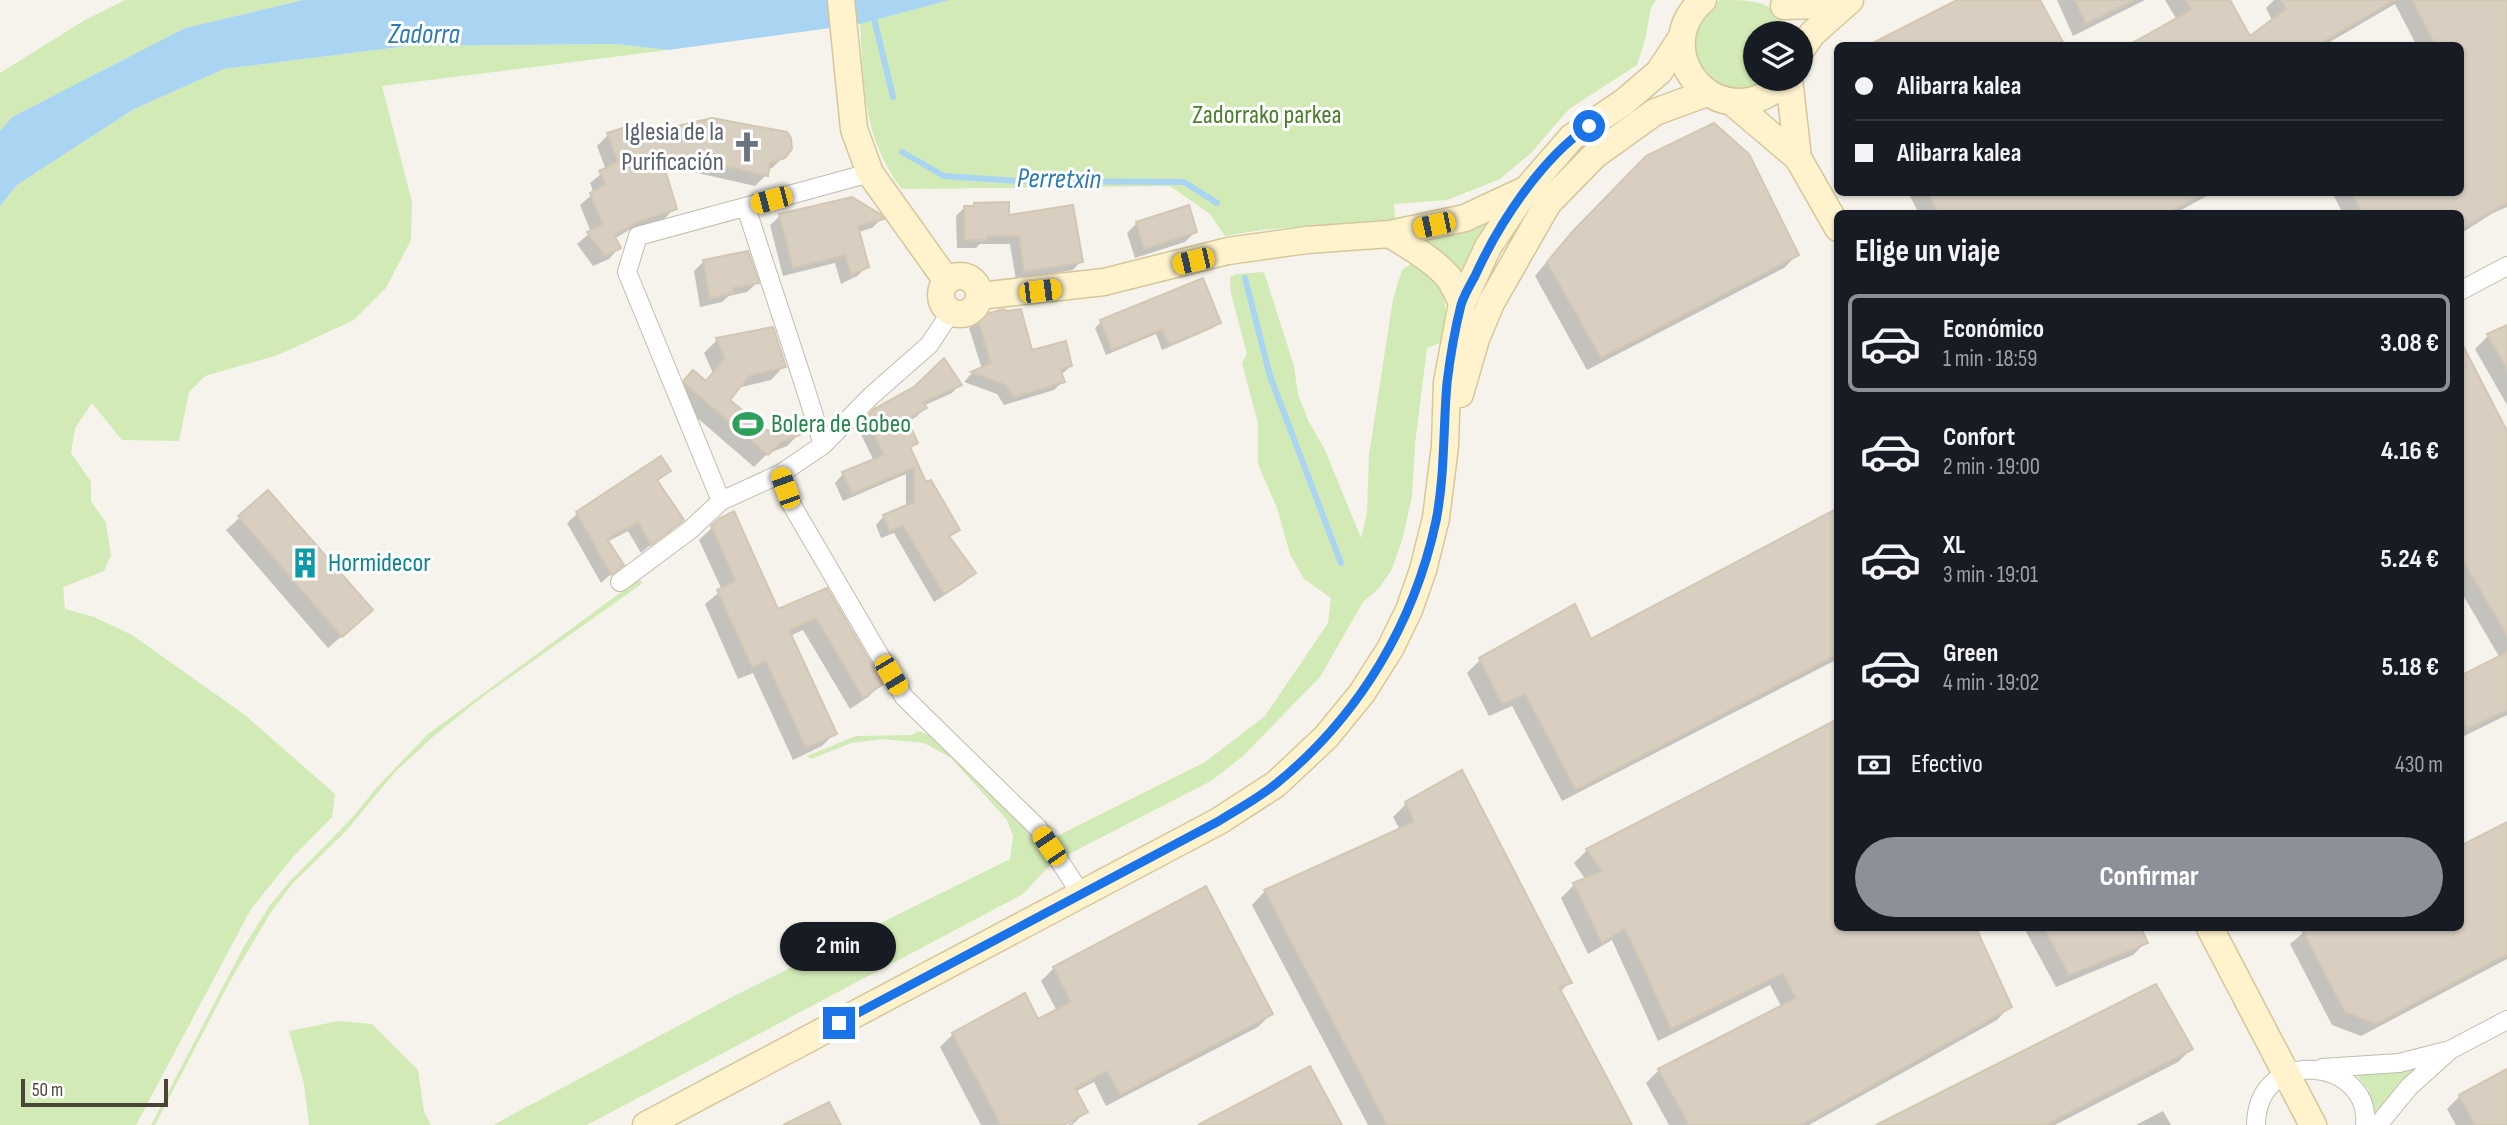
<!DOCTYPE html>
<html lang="es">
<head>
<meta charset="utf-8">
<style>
  :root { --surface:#171b24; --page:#242831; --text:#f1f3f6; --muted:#9ea1a6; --line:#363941; --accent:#8c9099 }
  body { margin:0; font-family:"Sofia Sans Condensed",sans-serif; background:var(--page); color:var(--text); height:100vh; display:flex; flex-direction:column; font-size:26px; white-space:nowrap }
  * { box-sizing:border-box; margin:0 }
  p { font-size:23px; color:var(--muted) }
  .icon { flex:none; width:38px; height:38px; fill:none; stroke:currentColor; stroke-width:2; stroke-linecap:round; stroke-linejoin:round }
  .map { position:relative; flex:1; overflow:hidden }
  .details { position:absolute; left:1834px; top:210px; width:630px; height:721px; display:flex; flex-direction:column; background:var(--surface); border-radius:10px; box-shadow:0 2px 5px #0004 }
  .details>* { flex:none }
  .hud { position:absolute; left:1834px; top:42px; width:630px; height:154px; border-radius:10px; box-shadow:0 2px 5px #0004; display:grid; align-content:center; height:154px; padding:0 21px; background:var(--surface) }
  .buttons { position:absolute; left:1743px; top:21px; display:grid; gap:14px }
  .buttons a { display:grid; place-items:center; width:70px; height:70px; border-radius:50%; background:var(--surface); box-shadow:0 2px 5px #0004; font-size:35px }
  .scale { position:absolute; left:21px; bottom:18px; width:147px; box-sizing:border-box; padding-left:7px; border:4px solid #4b4439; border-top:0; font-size:19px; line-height:24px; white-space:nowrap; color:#4b4439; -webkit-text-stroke:5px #fff; paint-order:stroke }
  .end { position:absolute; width:32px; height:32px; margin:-16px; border:9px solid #1a73e8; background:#fff; box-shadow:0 0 0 4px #fff }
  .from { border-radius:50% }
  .bubble { position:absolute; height:49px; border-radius:24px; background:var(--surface); box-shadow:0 2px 5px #0004; font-size:23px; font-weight:700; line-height:49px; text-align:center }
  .car { position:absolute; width:21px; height:42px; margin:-21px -10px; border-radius:9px; box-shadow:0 0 5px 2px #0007; background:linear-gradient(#f5c518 24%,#345 0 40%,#f5c518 0 76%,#345 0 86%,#f5c518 0) }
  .hud b { display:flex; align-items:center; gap:24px; height:66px; font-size:26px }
  .hud b+b { border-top:2px solid var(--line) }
  .hud i { width:18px; height:18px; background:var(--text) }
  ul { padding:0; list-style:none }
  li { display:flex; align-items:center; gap:21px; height:98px; margin:0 14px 10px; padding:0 7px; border:4px solid transparent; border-radius:10px }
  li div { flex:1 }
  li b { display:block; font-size:26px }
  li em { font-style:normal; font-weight:700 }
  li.active { border-color:var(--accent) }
  li>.icon { width:63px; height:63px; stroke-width:1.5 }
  h2 { padding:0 21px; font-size:32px; line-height:84px }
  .pay { display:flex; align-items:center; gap:18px; height:77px; padding:0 21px; font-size:26px }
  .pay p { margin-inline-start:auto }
  .primary-button { display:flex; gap:14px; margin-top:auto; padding:14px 21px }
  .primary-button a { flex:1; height:80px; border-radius:42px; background:var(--accent); color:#fff; font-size:28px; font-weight:700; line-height:80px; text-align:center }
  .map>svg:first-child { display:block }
</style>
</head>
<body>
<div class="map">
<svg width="2507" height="1125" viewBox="0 0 2507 1125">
  <rect width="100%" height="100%" fill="#f6f3ec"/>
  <!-- green -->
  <path fill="#d2eab5" d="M125,0H303L185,28L12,117L0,131V73L85,20Z
    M950,0H1656L1651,8L1645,40L1637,65L1569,109L1530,154L1500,179L1447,200L1394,204L1395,219L1261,230L1225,236L1210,214L1170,186L902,189C862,137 864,85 860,24Z
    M1720,0C1752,0 1778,0 1788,33H1755V79H1775L1770,85L1724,92L1704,79L1693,58L1692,34L1703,12Z
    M616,44L668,50L382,86L412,202L411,240L386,288L354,320L278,355L205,376L189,392L179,441L122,440L92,403L75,428L71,453L91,482V501L106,523L111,556L104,571L63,587L65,609L94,617L132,635L245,715L335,794L332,817L294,856L251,909L136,1125H0V206L17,185L134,109L224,69L408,46Z
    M1504,210L1462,283L1412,239Z
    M1412,263C1448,276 1448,308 1444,341L1427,348L1415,444L1412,496L1402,541L1391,571L1379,588L1363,602L1320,677L1243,756L1211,781L1067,855L1053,838L1205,762L1265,716L1328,623L1331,598L1304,579L1290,554L1277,508L1258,464V423L1242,363L1247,354L1231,293L1230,277L1236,274L1264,272L1294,366L1298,395L1308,420L1325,450L1361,538L1367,513L1369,455L1393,299L1402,270Z
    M639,579L643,583L485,695L435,735L395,772L346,831L293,883L271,912L229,983L155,1125H151L243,948L270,905L289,882L352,818L377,787L428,734Z
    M918,731L935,737L1000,799L1046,854L1051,864L1023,894L587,1125H493L732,997L1010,859L1013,836L1007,820L951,758L924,743L882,739L851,743L811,759L807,756L856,736L912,735Z
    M339,1021L372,1024L418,1070L424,1112L431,1125H309L304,1084L289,1031Z
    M2423,1065L2396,1088L2376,1115L2368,1089L2354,1072Z"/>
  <!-- water -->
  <path fill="#a9d4f2" d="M303,0H950L860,24L668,50L616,44L408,46L224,69L134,109L17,185L0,206V131L12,117L185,28Z"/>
  <!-- shadow -->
  <path fill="#0003" d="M2057,0H2145L2073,36Z
    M2165,0H2228L2177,20Z
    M2274,0H2507V207L2493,213L2460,234V214H2343L2332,192H2460V46H2417L2395,4L2323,46H2269L2273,22L2266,8Z
    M608,135H645L789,152L772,168L767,170L766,175L755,186L671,167L663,169L675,208L664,219L629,230L614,239L619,248L609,259L593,266L577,244L591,232L580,205L594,193L590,183L606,170L597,146Z
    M1908,192H2214L2174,214H1919Z
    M975,204L1008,217L1081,261L1073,270L1016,280L1010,244H980L976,248H957L956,216L965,207H972Z
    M780,216L881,219L872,228L858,232L867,267L857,276L841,284L835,263L783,276L770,225Z
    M1137,223L1195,232L1185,242L1135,258L1127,233Z
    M1560,246L1797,255L1784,268L1587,370L1535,276Z
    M703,262L757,283L747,292L729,296L722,302L700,307L694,271Z
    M978,319L1031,352L1071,366L1061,375L1063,381L1054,390L1004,405L997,394L964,382L972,373L982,369L969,328Z
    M1101,322H1219L1213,328L1162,350L1156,334L1106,355L1095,328Z
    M2507,327V405L2475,349L2488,336Z
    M717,340L784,366L771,380L737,388L727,401L767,433L799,434L787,446L767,454L754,467L673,397L680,385L693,372L705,383L713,373L704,353Z
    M2460,352L2507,435V715L2460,738V678L2500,658L2460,590Z
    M960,384L952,393L923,406L925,408L916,417L907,422L916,442L909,449L925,485L957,530L949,538L974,573L965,582L934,602L894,533L881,538L876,525L884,516L906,507V474L843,501L835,483L843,474L874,461L858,428L876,410Z
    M661,459L668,471L657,482L681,520L641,553L628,531L607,542L621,565L601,583L567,523L577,514Z
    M268,492L357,623L328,648L226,530Z
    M1838,510V659L1562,801L1512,706L1489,716L1467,673L1480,660L1591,641Z
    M721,519L777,611L826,590L881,684L868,697L850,709L803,630L790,636L835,733L822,746L793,760L753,673L738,679L705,604L722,590L699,540Z
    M1406,804L1570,982L1560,992L1630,1125H1368L1252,905L1265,891L1400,830L1393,817Z
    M2507,823V959L2361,1036L2332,1025L2290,944L2309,928H2460Z
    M1587,850L1838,928H1974L2010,1006L1997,1020L1809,1125H1669L1646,1083L1659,1070L1782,1008L1770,985L1658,1041L1612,940L1588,954L1561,898L1574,885L1586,880L1574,863Z
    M2024,928H2139L2146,942L2133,955L2056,987Z
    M1054,968L1271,1014L1258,1027L1106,1106L1094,1082L1075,1092L1085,1112L1072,1125H1068L1073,1122V1118L1060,1125H981L940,1047L953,1034L1038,1022L1057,1011L1041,981Z
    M2191,1049L2178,1062L2055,1125H1880Z
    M2507,1071V1125H2456L2447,1109L2460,1096Z
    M2163,1111L2171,1125H2136Z"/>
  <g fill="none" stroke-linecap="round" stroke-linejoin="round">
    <!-- stream -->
    <path stroke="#a9d4f2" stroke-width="6" d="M873,14L893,97
      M902,152L944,176L1017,181L1184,182L1217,203
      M1245,278L1270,376L1341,563"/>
  </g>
  <!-- building -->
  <path fill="#d8cfc1" stroke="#d3c7b4" stroke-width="2" d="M1957,0H2040L2065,46H1867Z
    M2075,0H2134L2086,24Z
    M2186,0H2230L2250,36L2286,9L2281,0H2394L2316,46H2127L2191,10Z
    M2412,0H2507V203L2460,229V214H2362L2351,192H2460V46H2436Z
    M712,118L787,132L791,138L792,149L785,158L770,163L768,176L683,157L663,163L677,209L642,220L614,235L621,248L605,256L587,232L603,224L590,193L606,184L599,171L618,162L607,133L642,122L646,133Z
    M1714,123L1749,154L1799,255L1601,358L1547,262L1573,231L1646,156Z
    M1928,192H2205L2166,214H1938Z
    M852,197L880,214L884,219L858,226L869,267L851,275L845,255L793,268L779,214Z
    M1009,202V215L1073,205L1083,262L1024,272L1019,236H987V240H965L964,206H974V203Z
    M1189,205L1197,232L1144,249L1136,222Z
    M748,251L759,283L733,288L734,293L710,298L703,260Z
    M1203,278L1221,323L1169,345L1162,329L1112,350L1100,320Z
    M1003,309L1007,311L1021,309L1032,350L1066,341L1072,366L1060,369L1065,382L1014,397L1006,385L971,372L991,363L977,317Z
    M2507,325V369L2487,334Z
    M773,327L786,367L749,376L730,400L768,431L789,423L802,434L781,442L768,455L685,384L684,380L693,370L706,381L725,358L716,338Z
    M2460,340L2507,431V636L2460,555Z
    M944,358L962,385L923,402L927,408L907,419L918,443L910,447L926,482L931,480L960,530L949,536L976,573L944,594L903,526L890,531L883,515L914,502V467L852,494L842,472L884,455L866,418L874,409L914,387Z
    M661,456L671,471L657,480L684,520L651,545L638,522L607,539L624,565L611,575L576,512Z
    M268,490L373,610L342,637L238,516Z
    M1838,508V654L1576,790L1525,694L1502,704L1479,658L1575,604L1591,639Z
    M734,511L778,609L827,588L883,684L863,698L816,618L789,630L837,734L806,748L766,661L752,667L717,590L736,581L711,526L720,518Z
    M2507,652V710L2467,729L2460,716V676Z
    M1838,719V928H1976L2012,1007L1801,1125H1689L1658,1069L1796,998L1783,973L1671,1029L1625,928L1602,943L1573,883L1602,871L1586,849Z
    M1462,770L1572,983L1559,987L1632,1125H1387L1264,890L1414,822L1405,802Z
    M2507,822V954L2376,1024L2345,1012L2301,928H2460V846Z
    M1206,886L1273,1014L1120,1095L1107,1071L1075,1088L1088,1112L1064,1125H1001L952,1033L1025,993L1038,1019L1071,1002L1053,967Z
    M2044,928H2141L2148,943L2069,975Z
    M2156,984L2193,1049L2045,1125H1876Z
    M1310,1066L1342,1125H1198Z
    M2507,1069V1125H2475L2459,1095Z
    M829,1102L841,1125H783Z"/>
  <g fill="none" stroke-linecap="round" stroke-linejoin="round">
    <!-- street casing -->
    <g stroke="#c2bbae" stroke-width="20">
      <path id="street" d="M746,207C771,286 799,365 823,445
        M2460,291L2507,266
        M780,474L790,502L904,697L1038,828L1081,894
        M721,501L627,272L638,236L870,173
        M620,582L690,530L721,501L780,474L823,445L871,396L929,345L951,312
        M2322,1068L2399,1063L2446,1051
        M2256,1125C2257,1044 2372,1059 2365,1125
        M2378,1125L2409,1087L2450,1050L2507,1020"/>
    </g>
    <!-- secondary casing -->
    <g stroke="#d6c79b" stroke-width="29">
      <path id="secondary" d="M841,0L854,129L870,173L947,281
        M1703,0C1643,53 1722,145 1787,79
        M1784,6L1824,5L1835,0
        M1801,50L1812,34L1850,0
        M1789,79L1798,158
        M1732,102L1798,158L1838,228
        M1390,234C1410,247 1434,260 1449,278C1454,285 1458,295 1462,303
        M941 295a19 19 0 1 1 38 0a19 19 0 1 1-38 0Z
        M980,296L1104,282L1228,251L1307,240L1390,234L1465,218L1525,190
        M1460,394L1476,339L1491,303L1548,203L1595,155L1655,112L1707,93
        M2210,928L2313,1125
        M646,1125L1219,821L1276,784L1326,737L1362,693L1390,649L1409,610L1423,570L1436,518L1445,446L1447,382L1462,303L1488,247L1526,190L1572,137L1624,102L1659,72L1682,37"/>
    </g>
    <!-- street -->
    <use href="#street" stroke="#fff" stroke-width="18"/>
    <!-- secondary -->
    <use href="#secondary" stroke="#fff3cd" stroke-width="26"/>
  </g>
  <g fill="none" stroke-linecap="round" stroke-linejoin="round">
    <!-- route -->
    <path stroke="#1a73e8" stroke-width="9" d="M839,1023L1219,821C1238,809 1259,798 1277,783C1359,716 1414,624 1436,521C1445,475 1443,429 1447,383C1450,358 1455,329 1461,305C1464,295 1470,285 1475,276C1499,223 1541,159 1589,126"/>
  </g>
  <!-- icons -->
  <defs>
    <g id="church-bare" transform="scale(2.415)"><path d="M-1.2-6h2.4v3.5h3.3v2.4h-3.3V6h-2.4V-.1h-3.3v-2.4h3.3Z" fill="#6b7280" stroke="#fff" stroke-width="2.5" paint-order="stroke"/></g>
    <g id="stadium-bare" transform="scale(2.415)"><path d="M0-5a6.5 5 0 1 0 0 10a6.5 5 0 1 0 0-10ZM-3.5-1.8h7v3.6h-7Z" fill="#2e9e5b" stroke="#fff" stroke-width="2.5" paint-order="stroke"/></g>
    <g id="building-bare" transform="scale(2.415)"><path d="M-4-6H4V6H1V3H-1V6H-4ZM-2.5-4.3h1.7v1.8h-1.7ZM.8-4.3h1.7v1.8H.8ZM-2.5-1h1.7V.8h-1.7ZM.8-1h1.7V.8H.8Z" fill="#0f9aa8" stroke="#fff" stroke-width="2.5" paint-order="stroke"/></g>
  </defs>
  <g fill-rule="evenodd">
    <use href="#church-bare" x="747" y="147"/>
    <use href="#stadium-bare" x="748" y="424"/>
    <use href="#building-bare" x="305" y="563"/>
  </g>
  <g text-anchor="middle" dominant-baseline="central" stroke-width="6" stroke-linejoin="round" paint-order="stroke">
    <!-- park labels -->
    <g font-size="26" fill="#4a7f2a" stroke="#fff">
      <text x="1267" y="115">Zadorrako parkea</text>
    </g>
    <!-- worship labels -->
    <g font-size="26" fill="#5b616d" stroke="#fff" text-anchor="end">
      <text x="724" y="132">Iglesia de la<tspan x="724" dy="30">Purificación</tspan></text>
    </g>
    <!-- leisure labels -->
    <g font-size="26" fill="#27864d" stroke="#fff" text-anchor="start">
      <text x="771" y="424">Bolera de Gobeo</text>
    </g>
    <!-- culture labels -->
    <g font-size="26" fill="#0d838f" stroke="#fff" text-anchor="start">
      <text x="328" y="563">Hormidecor</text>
    </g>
    <!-- water labels -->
    <g font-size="28" font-style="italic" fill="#2e7ab2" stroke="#fff">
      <text x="424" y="34">Zadorra</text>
      <text transform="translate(1059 179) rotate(1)">Perretxin</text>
    </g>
  </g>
</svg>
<div class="buttons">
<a><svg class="icon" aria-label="layers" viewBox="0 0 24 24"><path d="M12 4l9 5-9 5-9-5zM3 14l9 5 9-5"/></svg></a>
</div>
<div class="scale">50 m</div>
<i class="end from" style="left:1589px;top:126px"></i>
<i class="end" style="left:839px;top:1023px"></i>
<div class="bubble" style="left:780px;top:922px;width:116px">2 min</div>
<i class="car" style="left:771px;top:200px;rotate:255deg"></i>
<i class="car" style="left:1434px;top:225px;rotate:258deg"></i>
<i class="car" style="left:1193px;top:261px;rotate:257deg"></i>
<i class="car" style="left:1040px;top:291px;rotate:83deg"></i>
<i class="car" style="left:785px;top:488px;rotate:340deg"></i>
<i class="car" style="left:891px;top:675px;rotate:149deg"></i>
<i class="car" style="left:1049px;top:846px;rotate:326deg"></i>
<div class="hud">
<b><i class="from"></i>Alibarra kalea</b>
<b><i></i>Alibarra kalea</b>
</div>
<section class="details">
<h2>Elige un viaje</h2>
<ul>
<li class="active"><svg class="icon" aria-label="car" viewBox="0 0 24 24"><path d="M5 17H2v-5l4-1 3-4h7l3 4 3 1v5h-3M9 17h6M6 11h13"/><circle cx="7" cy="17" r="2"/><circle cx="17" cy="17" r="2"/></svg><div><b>Económico</b><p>1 min · 18:59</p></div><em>3.08 €</em></li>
<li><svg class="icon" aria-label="car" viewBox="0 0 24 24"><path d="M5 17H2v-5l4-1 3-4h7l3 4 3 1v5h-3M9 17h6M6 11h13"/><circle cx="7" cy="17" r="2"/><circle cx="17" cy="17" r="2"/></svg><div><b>Confort</b><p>2 min · 19:00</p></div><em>4.16 €</em></li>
<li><svg class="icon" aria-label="car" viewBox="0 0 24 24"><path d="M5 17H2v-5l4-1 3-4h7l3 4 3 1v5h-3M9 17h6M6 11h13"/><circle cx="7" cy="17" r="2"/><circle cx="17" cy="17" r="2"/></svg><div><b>XL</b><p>3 min · 19:01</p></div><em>5.24 €</em></li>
<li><svg class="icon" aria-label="car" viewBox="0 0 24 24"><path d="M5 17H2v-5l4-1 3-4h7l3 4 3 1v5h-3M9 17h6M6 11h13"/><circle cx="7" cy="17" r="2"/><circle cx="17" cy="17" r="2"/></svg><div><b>Green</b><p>4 min · 19:02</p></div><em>5.18 €</em></li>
</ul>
<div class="pay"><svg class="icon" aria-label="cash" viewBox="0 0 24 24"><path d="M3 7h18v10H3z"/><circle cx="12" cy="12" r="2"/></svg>Efectivo<p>430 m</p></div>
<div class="primary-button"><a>Confirmar</a></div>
</section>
</div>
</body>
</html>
